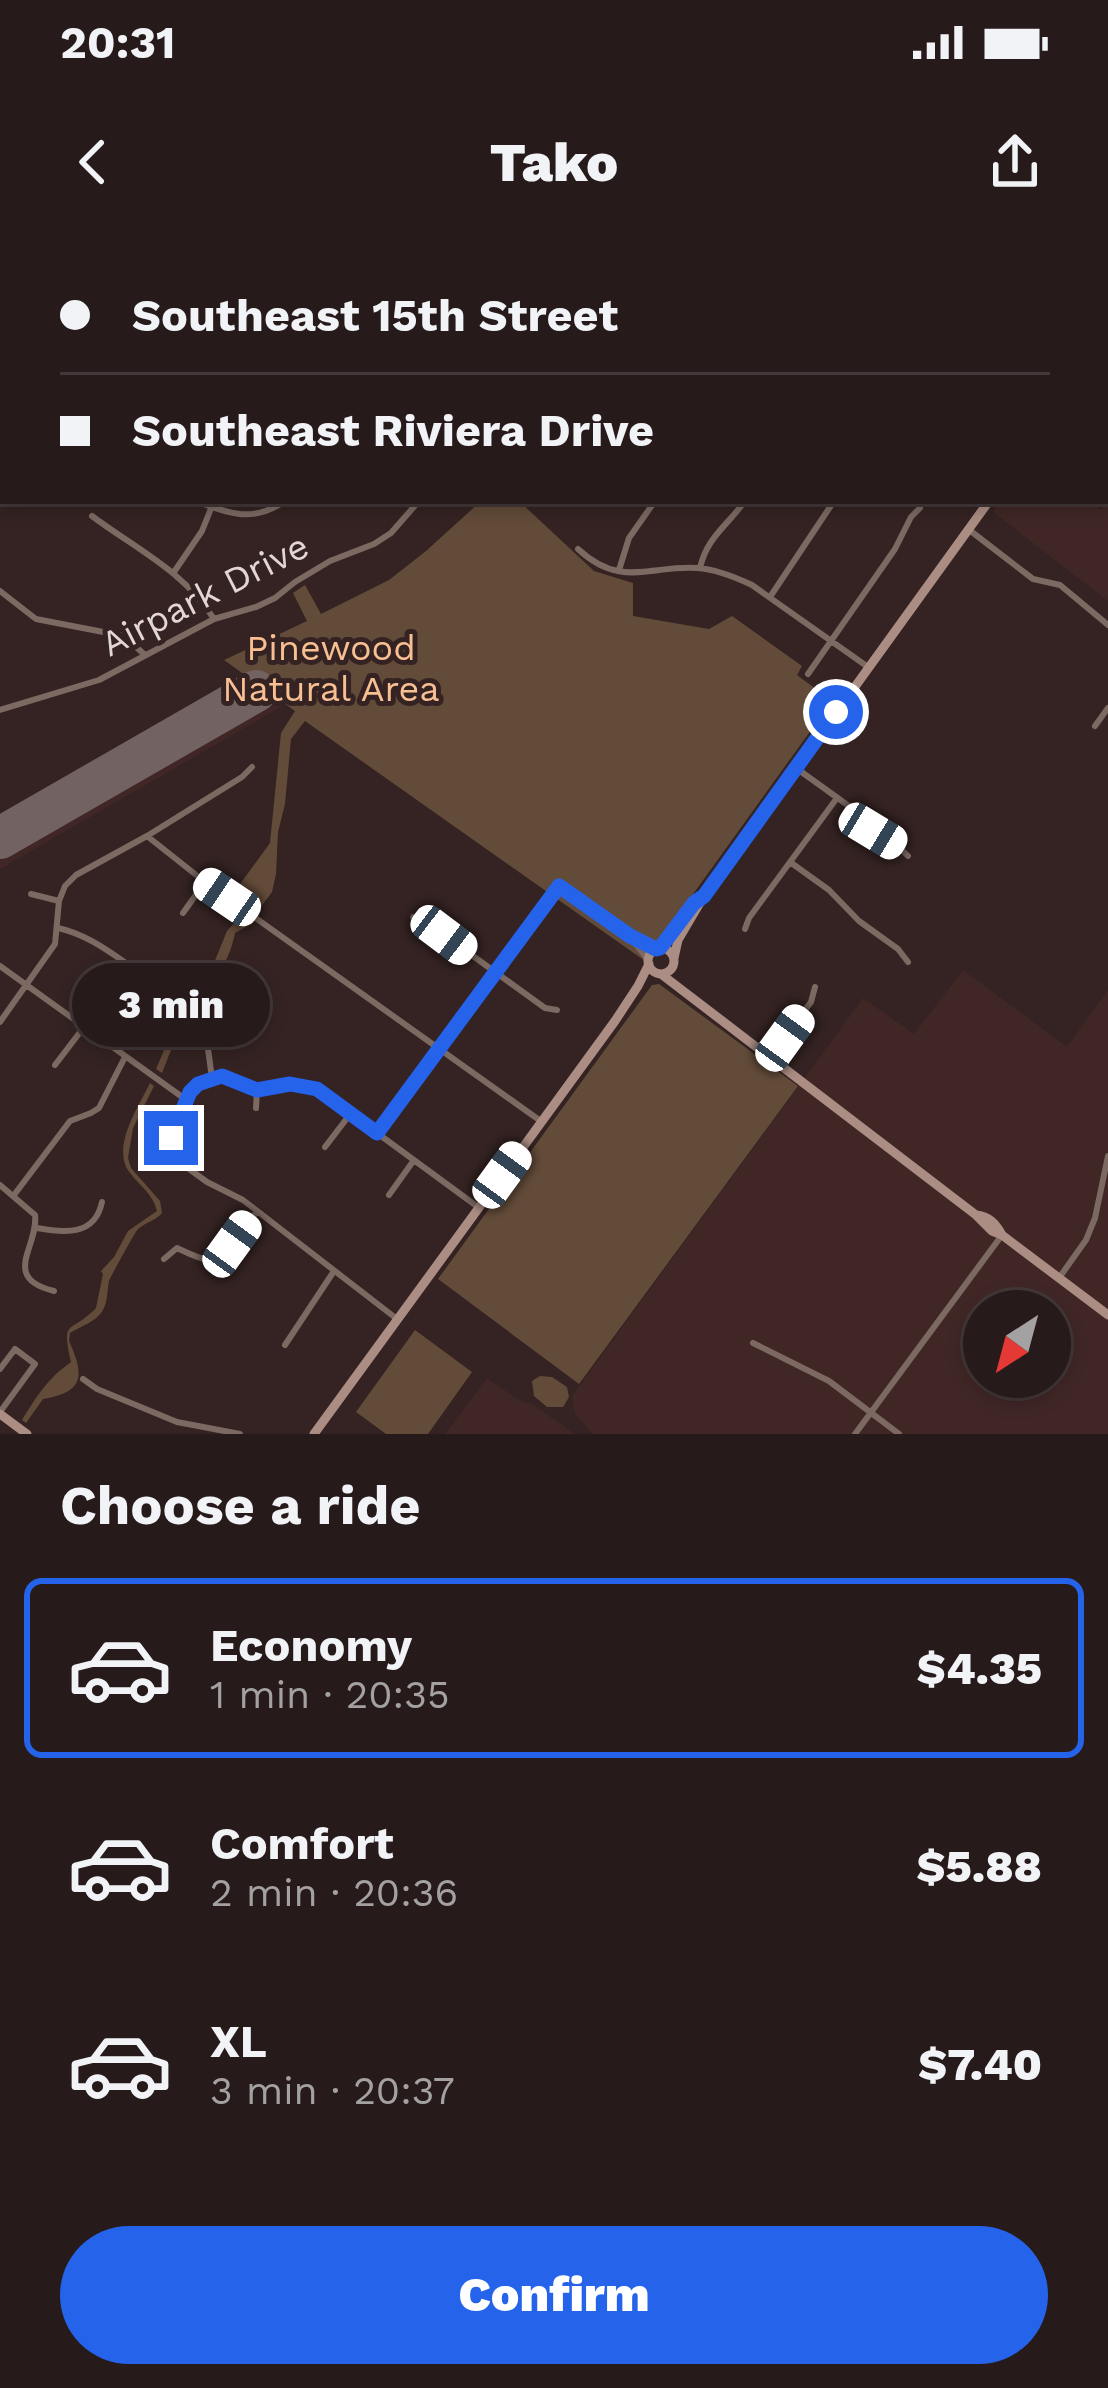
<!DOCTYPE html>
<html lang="en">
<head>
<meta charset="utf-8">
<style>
  :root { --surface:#271a1a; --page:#2f2323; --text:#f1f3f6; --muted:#a4a1a2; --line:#433839; --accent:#2563eb }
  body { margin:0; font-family:"Work Sans",sans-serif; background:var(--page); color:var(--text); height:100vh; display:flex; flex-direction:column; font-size:45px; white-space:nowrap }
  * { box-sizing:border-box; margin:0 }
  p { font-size:39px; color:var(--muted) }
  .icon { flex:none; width:66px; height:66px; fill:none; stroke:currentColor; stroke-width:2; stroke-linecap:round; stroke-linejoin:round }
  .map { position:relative; height:1194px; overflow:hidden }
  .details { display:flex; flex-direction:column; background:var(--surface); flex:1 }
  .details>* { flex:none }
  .top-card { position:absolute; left:0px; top:0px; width:1110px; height:264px; box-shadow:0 6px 18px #0003,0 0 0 3px var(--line); display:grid; align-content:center; height:264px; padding:0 60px; background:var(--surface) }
  .needle { width:78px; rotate:216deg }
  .buttons { position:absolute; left:963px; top:1050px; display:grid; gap:24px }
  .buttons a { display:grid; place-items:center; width:108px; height:108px; border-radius:50%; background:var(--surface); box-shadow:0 6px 18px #0003,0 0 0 3px var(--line); font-size:60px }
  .end { position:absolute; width:54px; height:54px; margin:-27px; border:15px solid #2563eb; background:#fff; box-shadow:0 0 0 6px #fff }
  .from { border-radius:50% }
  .bubble { position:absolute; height:84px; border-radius:42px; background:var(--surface); box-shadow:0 6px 18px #0003,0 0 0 3px var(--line); font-size:39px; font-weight:800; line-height:84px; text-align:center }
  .car { position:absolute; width:36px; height:72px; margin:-36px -18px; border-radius:15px; box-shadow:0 0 9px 3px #0007; background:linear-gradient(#fff 24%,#345 0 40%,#fff 0 76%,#345 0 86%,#fff 0) }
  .top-card b { display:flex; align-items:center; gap:42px; height:114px; font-size:45px }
  .top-card b+b { border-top:3px solid var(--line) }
  .top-card i { width:30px; height:30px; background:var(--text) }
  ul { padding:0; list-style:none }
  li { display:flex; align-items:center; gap:36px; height:180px; margin:0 24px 18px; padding:0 36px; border:6px solid transparent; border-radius:18px }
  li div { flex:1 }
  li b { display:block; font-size:45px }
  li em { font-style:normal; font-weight:800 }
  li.current { border-color:var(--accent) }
  li>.icon { width:108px; height:108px; stroke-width:1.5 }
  h2 { padding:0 60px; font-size:54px; line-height:144px }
  .action { display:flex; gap:24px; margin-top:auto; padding:24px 60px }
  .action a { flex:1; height:138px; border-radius:72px; background:var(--accent); color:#fff; font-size:48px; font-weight:800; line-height:138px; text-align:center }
  .status { display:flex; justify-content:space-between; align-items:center; height:84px; padding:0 60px; background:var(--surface); direction:ltr }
  .status svg { height:33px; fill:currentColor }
  header { display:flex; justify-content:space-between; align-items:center; height:156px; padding:0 60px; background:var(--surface); font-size:54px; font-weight:800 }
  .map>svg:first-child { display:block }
</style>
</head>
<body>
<div class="status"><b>20:31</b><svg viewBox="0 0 49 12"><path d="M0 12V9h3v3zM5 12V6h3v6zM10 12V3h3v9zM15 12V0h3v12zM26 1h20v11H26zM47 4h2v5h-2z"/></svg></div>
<header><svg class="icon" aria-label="back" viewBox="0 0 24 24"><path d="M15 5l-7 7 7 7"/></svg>Tako<svg class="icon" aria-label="share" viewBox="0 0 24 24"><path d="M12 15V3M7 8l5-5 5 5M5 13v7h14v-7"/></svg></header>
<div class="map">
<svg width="1108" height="1194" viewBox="0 0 1108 1194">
  <rect width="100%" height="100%" fill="#342322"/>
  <!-- built -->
  <path fill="#402726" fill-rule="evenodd" d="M1108,260V361L993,272L1001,261H1089L1101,270Z
    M251,438L286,464L0,629V581Z
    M963,730L1067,807L1108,750V1194H593L575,1174L572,1156L863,758L914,794ZM984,1071H1050V1137H984Z
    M487,1138L522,1162L532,1164L575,1194H445Z"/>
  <!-- green -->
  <path fill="#634b39" d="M481,261H519L594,331L633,343V376L709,389L732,376L802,426L797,435L832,461L645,721L305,481L291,499L285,564L278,592L276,634L272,652L260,668L235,651L270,603L281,493L295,471L224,420L307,381L293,353L305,345L321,374L389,340L426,311Z
    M243,673L253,683L235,693C227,734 201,753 182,787C174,801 168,818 162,833L156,829L176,782L214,723L227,691Z
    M659,744L798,846L579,1144L438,1039L652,745Z
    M150,843L154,846L133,888L128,918L131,928L160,961L162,973C155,981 146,982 138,989C135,992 110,1038 109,1041C107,1051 108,1061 103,1070C96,1082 81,1086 70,1093L69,1101C85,1136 84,1152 43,1159L26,1183L22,1180C37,1156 47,1139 71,1122C61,1077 70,1095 96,1068L103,1034L101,1031L114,1017L128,991L157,971C153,954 140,946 130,933C110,908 139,866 150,843Z
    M415,1090L472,1132L428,1194H386L356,1172Z
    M540,1136L552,1137L567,1147L569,1157L563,1167H547L534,1156L532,1141Z"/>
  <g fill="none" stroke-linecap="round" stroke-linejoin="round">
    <!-- runway -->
    <path stroke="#726262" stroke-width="42" d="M0,598L256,451"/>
    <!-- street -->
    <path stroke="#7b6962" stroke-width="6" d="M34,0L38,3
      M475,0L479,3
      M586,0L587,3
      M166,3L168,0
      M292,3L294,0
      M378,3L380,0
      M948,3L950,0
      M0,90L3,92
      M0,207L3,210
      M0,230L3,226
      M196,261C230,274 253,283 285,261
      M92,276C136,309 184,331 214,379
      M968,289L1033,339L1060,345L1108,385
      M578,309C621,349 650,325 697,328C716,329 735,337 752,345L868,427
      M700,328C707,297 727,286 745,261
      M619,330L629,298L655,261
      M174,332L202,291L214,261
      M0,351L36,379L124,396L145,415
      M770,357L834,261
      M808,434L895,309L911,277L920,268
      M0,470L99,440L214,379L256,367L275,358L295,342L330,321L374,304L391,293L419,261
      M1095,486L1108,468
      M796,528L853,569L873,591L898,606L908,616
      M147,596L205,642L542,882
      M790,622L829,650L859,681L898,709L908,722
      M31,654L59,661
      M183,673L205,642
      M413,677L444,695L545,768L557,770
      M58,688C95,696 122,723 155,742
      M745,689L749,678L837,558
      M632,699L648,720
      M0,726L185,859
      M0,782L55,704L59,661L65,646L76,635L147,596L242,537L252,527
      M208,809L212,838
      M771,816L811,762L815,747
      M55,825L84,787
      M256,868L257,850
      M377,893L559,646L630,696L656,709
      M325,907L351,873
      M0,945L35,975C39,1006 0,1038 54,1051
      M14,955L70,881L91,873L99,868L125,817
      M389,955L414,920
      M37,988C65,993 95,996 102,962
      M164,1019L177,1008C186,1012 196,1018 206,1019C230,1020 245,988 257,971
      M1059,1038L1086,1000L1095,978L1108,916
      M397,1079L243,960L207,942L181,923L174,913L171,898L185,859L198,844L212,838L222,836L257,850L290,844L317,849L478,967
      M753,1103L829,1141L899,1194
      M285,1105L334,1031
      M0,1129L15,1109L35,1124L0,1172
      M83,1139L97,1149L177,1182L240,1194
      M855,1194L1002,995"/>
    <!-- secondary -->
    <path stroke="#ab8d83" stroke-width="9" d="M1107,93H1108
      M648 721a13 13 0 1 1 26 0a13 13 0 1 1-26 0Z
      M660,708L695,663
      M674,718L678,700L704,656L989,261
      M661,734L976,975L992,991L1002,995L1108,1075
      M976,975C989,976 996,984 1002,995
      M0,1174L27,1194
      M314,1194L615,781L638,746L649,724"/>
    <!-- primary -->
    <path stroke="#cfa99c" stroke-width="10" d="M927,0L931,3
      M1107,98L1108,99
      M1107,128L1108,127"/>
  </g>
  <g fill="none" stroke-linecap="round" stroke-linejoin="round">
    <!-- route -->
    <path stroke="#2563eb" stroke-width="15" d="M171,898L190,852L198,844L222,836L257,850L290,844L317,849L377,893L559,646L630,696L656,709L660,708L694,663L704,656L836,472"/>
  </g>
  <g text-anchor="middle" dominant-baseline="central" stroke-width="10" stroke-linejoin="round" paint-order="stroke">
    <!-- street labels -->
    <g font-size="36" fill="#e3d7d6" stroke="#342322">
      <text transform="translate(205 355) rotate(-27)">Airpark Drive</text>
    </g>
    <!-- park labels -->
    <g font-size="36" fill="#f8bf93" stroke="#342322">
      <text x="331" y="408">Pinewood<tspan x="331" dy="41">Natural Area</tspan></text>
    </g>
  </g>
</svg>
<div class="buttons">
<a><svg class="needle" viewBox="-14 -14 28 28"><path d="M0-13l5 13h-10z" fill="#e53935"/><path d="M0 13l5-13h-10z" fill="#a4a1a2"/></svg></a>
</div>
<i class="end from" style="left:836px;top:472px"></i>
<i class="end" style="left:171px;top:898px"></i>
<div class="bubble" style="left:72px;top:723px;width:198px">3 min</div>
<i class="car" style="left:873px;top:591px;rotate:121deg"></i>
<i class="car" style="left:227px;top:657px;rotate:304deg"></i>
<i class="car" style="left:444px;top:695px;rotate:127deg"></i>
<i class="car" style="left:785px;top:798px;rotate:36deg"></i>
<i class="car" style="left:502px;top:935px;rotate:36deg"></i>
<i class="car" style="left:232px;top:1004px;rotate:36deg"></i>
<div class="top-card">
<b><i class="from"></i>Southeast 15th Street</b>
<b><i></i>Southeast Riviera Drive</b>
</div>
</div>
<section class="details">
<h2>Choose a ride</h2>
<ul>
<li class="current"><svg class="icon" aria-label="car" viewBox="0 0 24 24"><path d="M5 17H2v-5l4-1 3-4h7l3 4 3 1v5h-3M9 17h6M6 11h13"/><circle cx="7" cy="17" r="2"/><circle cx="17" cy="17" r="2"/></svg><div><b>Economy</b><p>1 min · 20:35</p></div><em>$4.35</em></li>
<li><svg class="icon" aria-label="car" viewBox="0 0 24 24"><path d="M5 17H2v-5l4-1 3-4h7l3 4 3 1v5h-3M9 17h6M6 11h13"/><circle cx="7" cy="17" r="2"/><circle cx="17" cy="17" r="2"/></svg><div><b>Comfort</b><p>2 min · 20:36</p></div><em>$5.88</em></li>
<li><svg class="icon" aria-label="car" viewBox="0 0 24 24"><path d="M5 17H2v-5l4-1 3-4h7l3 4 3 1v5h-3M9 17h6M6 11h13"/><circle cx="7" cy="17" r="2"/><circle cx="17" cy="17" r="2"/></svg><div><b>XL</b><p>3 min · 20:37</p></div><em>$7.40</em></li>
</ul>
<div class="action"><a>Confirm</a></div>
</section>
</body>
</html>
